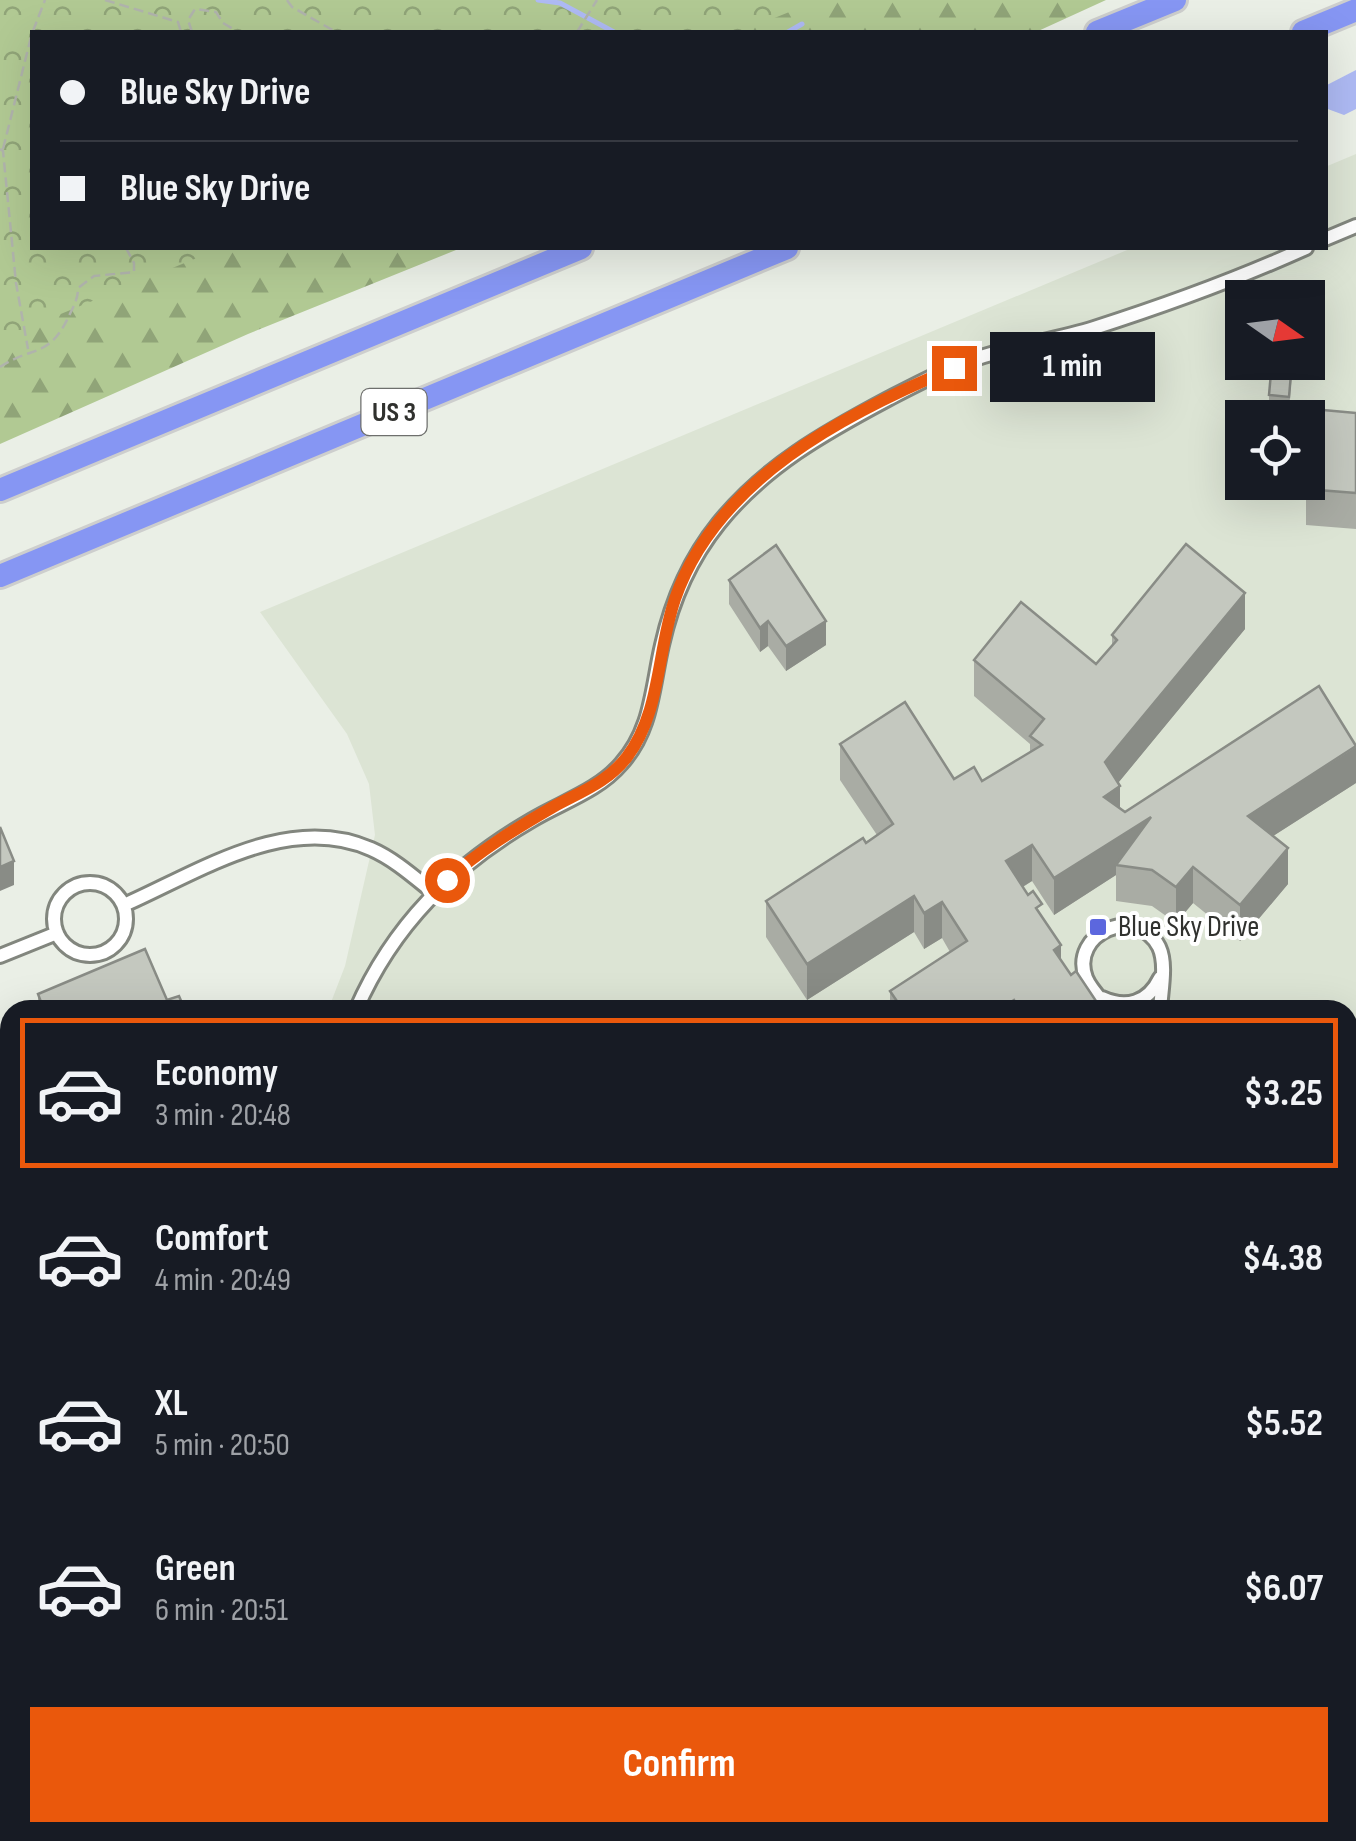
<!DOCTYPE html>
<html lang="en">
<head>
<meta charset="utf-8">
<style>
  :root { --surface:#171b24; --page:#20242c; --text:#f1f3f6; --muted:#9ea1a6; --line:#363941; --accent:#ea580c }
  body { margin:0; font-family:"Sofia Sans Condensed",sans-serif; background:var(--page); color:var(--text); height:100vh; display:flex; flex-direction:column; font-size:38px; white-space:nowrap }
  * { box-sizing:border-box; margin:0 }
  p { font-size:32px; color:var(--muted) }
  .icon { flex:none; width:55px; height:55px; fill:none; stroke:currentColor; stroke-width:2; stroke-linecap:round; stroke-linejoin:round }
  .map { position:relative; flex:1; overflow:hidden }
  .panel { position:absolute; left:0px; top:1000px; width:1358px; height:842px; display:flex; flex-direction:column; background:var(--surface); border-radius:30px 30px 0 0; box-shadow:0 10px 40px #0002 }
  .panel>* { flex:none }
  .top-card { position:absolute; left:30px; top:30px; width:1298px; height:220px; border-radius:0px; box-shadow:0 10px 40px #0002; display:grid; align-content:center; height:220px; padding:0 30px; background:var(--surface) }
  .needle { width:65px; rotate:104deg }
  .fabs { position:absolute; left:1225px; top:280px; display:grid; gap:20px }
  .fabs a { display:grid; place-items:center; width:100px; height:100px; border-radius:0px; background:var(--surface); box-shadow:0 10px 40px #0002; font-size:50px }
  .end { position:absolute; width:45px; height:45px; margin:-22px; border:12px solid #ea580c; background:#fff; box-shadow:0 0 0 5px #fff }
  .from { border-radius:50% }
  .bubble { position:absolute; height:70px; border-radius:0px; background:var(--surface); box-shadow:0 10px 40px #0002; font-size:32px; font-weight:700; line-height:70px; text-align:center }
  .top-card b { display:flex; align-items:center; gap:35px; height:95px; font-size:38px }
  .top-card b+b { border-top:2px solid var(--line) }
  .top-card i { width:25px; height:25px; background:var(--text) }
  ul { padding:18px 0 0; list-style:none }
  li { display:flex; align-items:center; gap:30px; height:150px; margin:0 20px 15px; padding:0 10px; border:5px solid transparent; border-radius:0px }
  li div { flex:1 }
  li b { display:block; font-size:38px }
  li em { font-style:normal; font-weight:700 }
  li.on { border-color:var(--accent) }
  li>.icon { width:90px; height:90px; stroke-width:1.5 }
  .primary-button { display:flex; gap:20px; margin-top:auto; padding:20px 30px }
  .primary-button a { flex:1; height:115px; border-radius:0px; background:var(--accent); color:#fff; font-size:40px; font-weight:700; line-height:115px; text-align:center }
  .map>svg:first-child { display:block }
</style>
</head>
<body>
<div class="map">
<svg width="1356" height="1841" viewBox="0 0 1356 1841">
  <defs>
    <pattern id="forest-firs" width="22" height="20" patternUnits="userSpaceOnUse" patternTransform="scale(2.5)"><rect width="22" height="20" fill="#b1c993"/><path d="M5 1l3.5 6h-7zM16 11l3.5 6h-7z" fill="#90a478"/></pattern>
    <pattern id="wetland-marsh" width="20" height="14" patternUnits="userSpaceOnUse" patternTransform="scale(2.5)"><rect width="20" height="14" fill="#b1c993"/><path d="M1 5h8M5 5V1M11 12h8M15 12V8" fill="none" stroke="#90a478"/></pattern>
    <pattern id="park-crowns" width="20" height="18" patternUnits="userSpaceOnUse" patternTransform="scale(2.5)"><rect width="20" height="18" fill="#b1c993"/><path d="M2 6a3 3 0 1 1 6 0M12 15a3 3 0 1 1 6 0" fill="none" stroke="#90a478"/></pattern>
  </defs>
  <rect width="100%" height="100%" fill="#eaefe6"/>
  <!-- built -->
  <path fill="#dce4d4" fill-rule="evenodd" d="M1356,154V1179L1348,1188V1010H328L345,966L375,835L369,784L347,734L260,612L1132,248H1325V167ZM1242,298H1308V362H1242ZM1242,418H1308V482H1242Z
    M190,1832L812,1833L801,1841H186Z"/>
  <!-- forest -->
  <path fill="url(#forest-firs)" d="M0,0H1106L1036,32H32V248H461L248,334L0,444Z"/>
  <!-- wetland -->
  <path fill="url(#wetland-marsh)" d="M1356,1599V1841H1052L1057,1832H1348V1605Z"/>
  <!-- park -->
  <path fill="url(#park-crowns)" d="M0,0H819L740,32H32V248H221L0,339Z"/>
  <!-- water -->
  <path fill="#aebaf4" d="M1356,70V109L1344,115L1325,108V86Z"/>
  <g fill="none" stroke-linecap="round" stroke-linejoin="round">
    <!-- stream -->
    <path stroke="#aebaf4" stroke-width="5" d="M538,0L560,3L614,32
      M788,32L802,24
      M1348,1650H1356
      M1244,1832L1245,1841"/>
    <!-- street casing -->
    <g stroke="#82867e" stroke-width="18">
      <path id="street" d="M1325,239L1356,226
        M54 919a36 36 0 1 1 72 0a36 36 0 1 1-72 0Z
        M124,905C199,872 288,812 371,849C394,859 414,877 434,893
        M0,956L57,933
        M1102,998C1126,1009 1148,1003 1160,978
        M356,1010C393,925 453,866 532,820C562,802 598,791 621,764C652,730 652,688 662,645C672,600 690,559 719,523C765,466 824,433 888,399C919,383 951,366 984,356C1020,345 1058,339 1094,328C1166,305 1237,279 1306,248
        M1110,1010C1102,1000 1091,990 1086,978C1069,933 1137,904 1159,947C1167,964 1161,991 1160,1010
        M1348,1119L1356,1115
        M1348,1229L1356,1237
        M767,1832L775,1841
        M799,1832L806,1841"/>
    </g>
    <!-- secondary casing -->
    <g stroke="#82867e" stroke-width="22">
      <path id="secondary" d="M1348,1213L1356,1204
        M1348,1251L1356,1242
        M844,1841L851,1832
        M865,1841L875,1832"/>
    </g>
    <!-- highway casing -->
    <g stroke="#cdcecd" stroke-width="28">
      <path id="highway" d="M1097,32L1175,0
        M1303,32L1356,10
        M0,490L581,248
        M0,576L787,248"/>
    </g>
    <!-- path -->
    <path stroke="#b0b3ac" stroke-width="2.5" stroke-dasharray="10 5" stroke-linecap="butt" d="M105,0L178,22L181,32
      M287,0L292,7L336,32
      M33,31L45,0
      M192,32L188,20L195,9L216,12L223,23L238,32
      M577,32L597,0
      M0,149L3,151L16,283L28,349
      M3,149L32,33
      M0,367C33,345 48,359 68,318C73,307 78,300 78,288L94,276L134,272V263L126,248"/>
    <!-- street -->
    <use href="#street" stroke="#fff" stroke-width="12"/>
    <!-- secondary -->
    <use href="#secondary" stroke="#dbe0fb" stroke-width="18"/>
    <!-- highway -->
    <use href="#highway" stroke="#8696f3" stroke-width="22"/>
  </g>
  <!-- wall -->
  <path fill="#a9aca4" d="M1292,374L1289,409L1269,407V395Z
    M1356,413V529L1306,525V489Z
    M729,580L826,645L786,671L768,646L760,652L729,604Z
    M1245,629L1118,783L1120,809L1125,812L1356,783L1273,836L1288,884L1240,941L1193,903L1176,923L1152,906L1116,901V875L1054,915L1032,881L1023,887L1042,916L1061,960L1071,975L1102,1010H890V991L950,952L942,938L924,949L914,932L807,1000L766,937V901L877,835L840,780V744L954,779L982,781L1030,752V744L974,696V660L1096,664L1112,646V635Z
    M38,994L167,1000L185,1010H38Z
    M1356,1347V1394L1348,1393V1374Z
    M0,1623L4,1626H10V1819L0,1820Z"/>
  <!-- shaded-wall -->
  <path fill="#898c86" d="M1245,593V629L1109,794L1120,786V822L1104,834L1105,762Z
    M768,621V646L760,652V628Z
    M826,621V645L786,671V646Z
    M1356,747V783L1248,852V816Z
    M1151,817L1116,865V875L1054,915V878Z
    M1032,845V881L1006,897V861Z
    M1288,848V884L1240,941V905Z
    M14,861V885L0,891V867Z
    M1193,867V903L1176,923V887Z
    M914,896V932L807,1000V964Z
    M942,902V938L924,949V913Z
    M1061,945V982L1054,950Z
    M1014,1000V1010H999Z"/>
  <!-- building -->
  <path fill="#c4c8bf" stroke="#898c86" stroke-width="2.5" d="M1272,362H1292L1289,397L1269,395Z
    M1312,409L1356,413V493L1306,489Z
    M1186,544L1245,593L1105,762L1120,786L1104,797L1125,812L1319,686L1356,746L1248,816L1288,848L1240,905L1193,867L1176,887L1152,870L1116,865L1151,817L1054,878L1032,845L1006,861L1028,895L1033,891L1042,904L1036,908L1061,945L1054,950L1071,975L1076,971L1102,1010H1020L1014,1000L999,1010H903L890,991L967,941L942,902L924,913L914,896L807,964L766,901L863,838L866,843L893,824L840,744L905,702L954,779L974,767L982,781L1042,745L1030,736L1044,719L974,660L1021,602L1096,664L1117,640L1112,635Z
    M776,545L826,621L786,646L768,621L760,628L729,580Z
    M0,827L14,861L0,867Z
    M145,949L167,1000L179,996L185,1010H44L38,994Z
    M1354,1347H1356V1376L1348,1374Z
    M0,1623H3L4,1626H10V1794L0,1795Z"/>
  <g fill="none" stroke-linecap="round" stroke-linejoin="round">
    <!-- route -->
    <path stroke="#ea580c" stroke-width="12" d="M447,880C479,851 515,829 553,807C580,792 607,783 627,757C661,712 657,651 675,599C716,480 845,413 954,368"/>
  </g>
  <!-- markers -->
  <rect fill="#5c67de" stroke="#fff" stroke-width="4" x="1088" y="917" width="20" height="20" rx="5"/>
  <g text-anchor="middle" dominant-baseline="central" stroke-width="8" stroke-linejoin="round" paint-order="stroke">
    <!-- shield labels -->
    <rect fill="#fff" stroke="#6e6f6d" stroke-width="2.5" x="361.5" y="389" width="65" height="46" rx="8"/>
    <g font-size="28" font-weight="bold" fill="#30312e">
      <text x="394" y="412">US 3</text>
    </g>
    <!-- poi labels -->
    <g font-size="30" fill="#30312e" stroke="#fff" text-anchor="start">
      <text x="1118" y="927">Blue Sky Drive</text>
    </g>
  </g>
</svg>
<div class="fabs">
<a><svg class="needle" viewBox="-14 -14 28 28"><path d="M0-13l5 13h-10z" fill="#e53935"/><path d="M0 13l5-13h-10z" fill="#9ea1a6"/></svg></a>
<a><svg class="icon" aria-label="locate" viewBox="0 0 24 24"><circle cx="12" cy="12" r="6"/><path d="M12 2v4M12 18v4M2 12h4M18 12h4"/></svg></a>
</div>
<i class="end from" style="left:447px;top:880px"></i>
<i class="end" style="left:954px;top:368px"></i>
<div class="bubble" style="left:990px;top:332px;width:165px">1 min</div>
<div class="top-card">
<b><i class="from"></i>Blue Sky Drive</b>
<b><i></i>Blue Sky Drive</b>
</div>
<section class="panel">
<ul>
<li class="on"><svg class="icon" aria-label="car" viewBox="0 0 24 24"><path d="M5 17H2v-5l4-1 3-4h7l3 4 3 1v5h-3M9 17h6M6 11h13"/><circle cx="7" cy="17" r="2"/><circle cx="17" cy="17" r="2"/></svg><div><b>Economy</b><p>3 min · 20:48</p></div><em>$3.25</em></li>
<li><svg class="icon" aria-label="car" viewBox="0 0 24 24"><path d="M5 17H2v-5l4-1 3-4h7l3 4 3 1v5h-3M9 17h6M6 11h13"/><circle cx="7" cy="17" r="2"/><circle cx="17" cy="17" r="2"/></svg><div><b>Comfort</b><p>4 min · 20:49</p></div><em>$4.38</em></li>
<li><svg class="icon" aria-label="car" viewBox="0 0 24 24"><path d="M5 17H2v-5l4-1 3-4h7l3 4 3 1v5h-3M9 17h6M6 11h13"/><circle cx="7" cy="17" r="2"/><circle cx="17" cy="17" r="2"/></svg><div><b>XL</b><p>5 min · 20:50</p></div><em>$5.52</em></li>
<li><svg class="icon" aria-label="car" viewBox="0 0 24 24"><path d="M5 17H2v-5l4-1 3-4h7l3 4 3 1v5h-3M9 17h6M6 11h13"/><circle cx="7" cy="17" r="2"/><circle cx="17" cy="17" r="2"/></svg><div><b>Green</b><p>6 min · 20:51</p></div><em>$6.07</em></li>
</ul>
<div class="primary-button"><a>Confirm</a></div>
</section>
</div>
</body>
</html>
